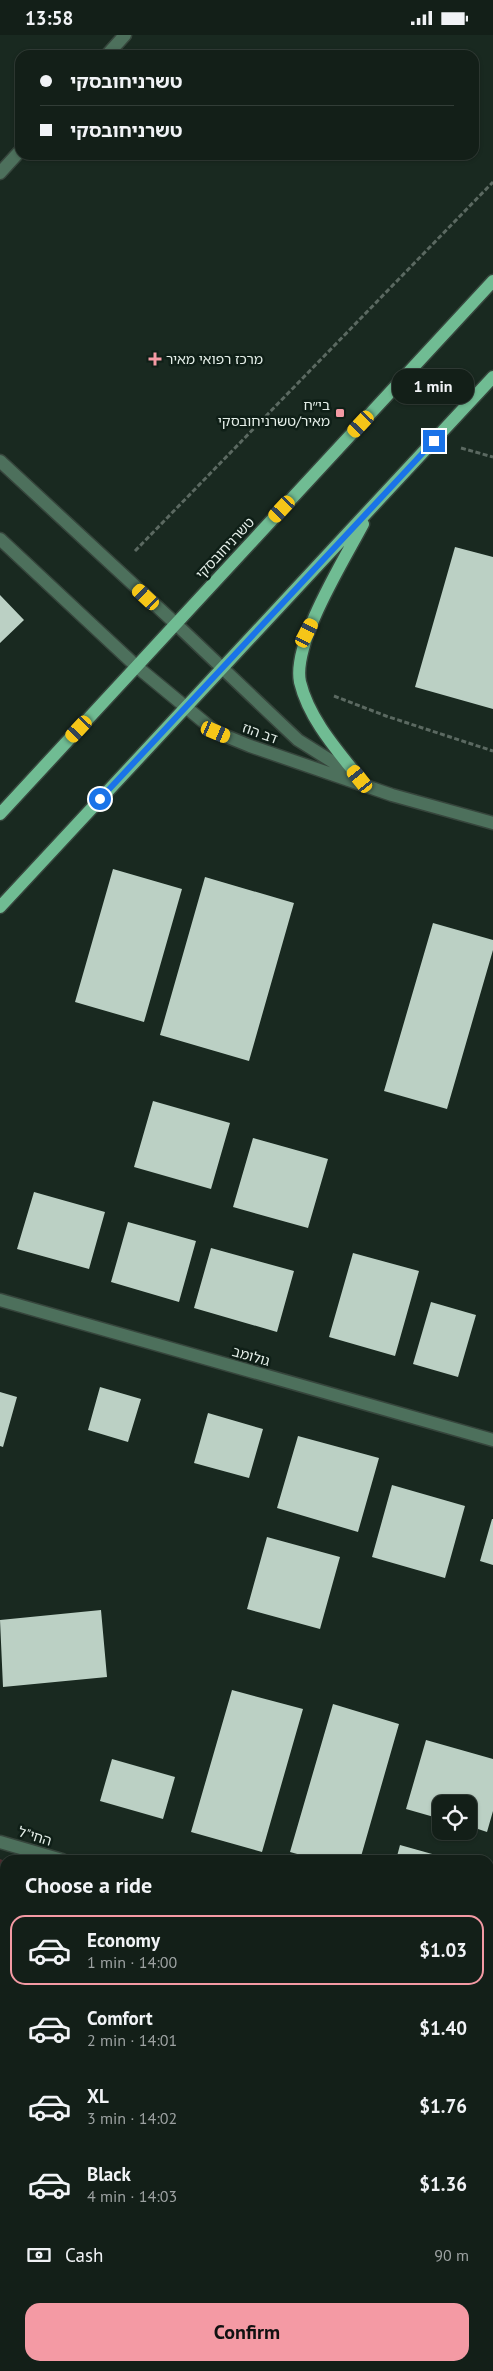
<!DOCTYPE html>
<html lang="en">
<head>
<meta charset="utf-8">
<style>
  :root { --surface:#131f18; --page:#202c25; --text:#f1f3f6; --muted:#9da2a2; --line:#323d37; --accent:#f49aa4 }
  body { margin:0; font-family:"PT Sans","Noto Sans Hebrew",sans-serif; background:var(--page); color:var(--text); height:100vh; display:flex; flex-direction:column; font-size:19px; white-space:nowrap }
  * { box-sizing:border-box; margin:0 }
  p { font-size:16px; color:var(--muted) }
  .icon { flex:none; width:28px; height:28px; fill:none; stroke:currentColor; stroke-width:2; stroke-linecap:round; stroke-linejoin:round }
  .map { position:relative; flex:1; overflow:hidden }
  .panel { position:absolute; left:0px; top:1820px; width:494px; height:516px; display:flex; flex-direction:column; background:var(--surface); border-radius:15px 15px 0 0; box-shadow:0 1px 4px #0004,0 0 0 1px var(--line) }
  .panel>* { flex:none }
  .banner { position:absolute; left:15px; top:15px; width:464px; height:110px; border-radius:15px; box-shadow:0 1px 4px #0004,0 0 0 1px var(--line); display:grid; align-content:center; height:110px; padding:0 25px; background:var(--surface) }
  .controls { position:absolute; left:432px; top:1760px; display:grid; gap:10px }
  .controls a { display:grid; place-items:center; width:45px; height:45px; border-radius:10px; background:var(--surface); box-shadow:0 1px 4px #0004,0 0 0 1px var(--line); font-size:25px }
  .end { position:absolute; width:22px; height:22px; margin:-11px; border:6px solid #1a73e8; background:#fff; box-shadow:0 0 0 2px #fff }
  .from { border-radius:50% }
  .bubble { position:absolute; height:35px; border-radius:15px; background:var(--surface); box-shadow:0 1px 4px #0004,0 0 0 1px var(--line); font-size:16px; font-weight:600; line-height:35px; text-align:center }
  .car { position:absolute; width:15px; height:30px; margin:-15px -8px; border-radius:6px; box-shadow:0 0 4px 1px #0007; background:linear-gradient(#f5c518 24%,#345 0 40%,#f5c518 0 76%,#345 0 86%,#f5c518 0) }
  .banner b { display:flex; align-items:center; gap:18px; height:48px; font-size:19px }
  .banner b+b { border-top:1px solid var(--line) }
  .banner i { width:12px; height:12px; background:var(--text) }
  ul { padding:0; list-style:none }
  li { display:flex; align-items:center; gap:15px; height:70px; margin:0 10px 8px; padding:0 15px; border:2px solid transparent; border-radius:15px }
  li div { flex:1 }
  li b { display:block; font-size:19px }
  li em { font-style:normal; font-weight:600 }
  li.on { border-color:var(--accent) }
  li>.icon { width:45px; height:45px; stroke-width:1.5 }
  h2 { padding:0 25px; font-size:22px; line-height:60px }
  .pay { display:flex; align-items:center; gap:12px; height:55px; padding:0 25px; font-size:19px }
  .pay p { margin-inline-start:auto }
  .action { display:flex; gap:10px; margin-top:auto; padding:10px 25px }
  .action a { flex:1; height:58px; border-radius:15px; background:var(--accent); color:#111; font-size:20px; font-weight:600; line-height:58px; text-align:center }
  .status { display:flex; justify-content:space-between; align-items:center; height:35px; padding:0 25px; background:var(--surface); direction:ltr }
  .status svg { height:14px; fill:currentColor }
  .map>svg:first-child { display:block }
</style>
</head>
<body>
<div class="status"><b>13:58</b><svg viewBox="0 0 49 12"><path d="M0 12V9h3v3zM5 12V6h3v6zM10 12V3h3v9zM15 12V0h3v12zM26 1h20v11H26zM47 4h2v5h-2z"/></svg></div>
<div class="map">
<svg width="493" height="2336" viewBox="0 0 493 2336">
  <defs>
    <pattern id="grass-dots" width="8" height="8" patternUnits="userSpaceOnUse" patternTransform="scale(1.25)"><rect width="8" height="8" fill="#4f2c30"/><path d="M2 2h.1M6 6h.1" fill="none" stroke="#684b4e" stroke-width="1.8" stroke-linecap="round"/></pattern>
  </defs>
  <rect width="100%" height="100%" fill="#192920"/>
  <!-- grass -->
  <path fill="url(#grass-dots)" d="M0,1824L5,1826V2057L0,2076Z
    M0,2082L5,2119V2267L0,2284Z"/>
  <!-- building -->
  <path fill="#bbd0c4" d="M455,512L493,522V674L415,652Z
    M0,560L24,585L0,608Z
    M113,834L182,854L144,987L75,967Z
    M205,842L294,868L249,1026L160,1000Z
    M433,888L493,905V915L447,1074L384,1056Z
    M153,1066L230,1088L211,1154L134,1132Z
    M253,1103L328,1124L308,1193L233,1172Z
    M34,1157L105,1177L89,1234L17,1214Z
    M128,1187L196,1206L179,1267L111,1247Z
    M211,1213L294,1236L277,1297L194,1273Z
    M353,1218L419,1236L395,1321L329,1302Z
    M431,1267L476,1280L458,1342L413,1329Z
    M100,1352L141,1364L128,1407L88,1395Z
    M0,1357L17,1362L3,1412L0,1411Z
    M208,1378L263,1394L249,1443L194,1428Z
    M298,1401L379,1423L358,1497L277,1473Z
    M392,1450L465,1471L445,1543L372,1522Z
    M492,1484H493V1530L480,1526Z
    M267,1502L340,1522L320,1594L247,1574Z
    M101,1575L107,1642L3,1652L0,1585Z
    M232,1655L303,1674L262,1817L191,1797Z
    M333,1669L399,1689L360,1825H319L290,1817Z
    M426,1705L493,1724V1776L487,1797L469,1791V1769H441V1784L406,1774Z
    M112,1724L175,1742L163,1784L100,1766Z
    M400,1810L450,1824V1825H396Z
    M492,1870H493V1890L489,1889Z
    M489,1997L493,1998V2054L489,2067Z
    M294,2331L293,2336H189L174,2332Z
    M341,2331H421L420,2336H339Z
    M450,2331H456L471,2336H448Z"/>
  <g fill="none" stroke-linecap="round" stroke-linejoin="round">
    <!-- service casing -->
    <g stroke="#36453c" stroke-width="15">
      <path id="service" d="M107,20L125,0
        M0,138L20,116"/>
    </g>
    <!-- minor casing -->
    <g stroke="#36453c" stroke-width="15">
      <path id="minor" d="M0,426L176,589
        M0,504L136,631
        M0,1265L493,1405
        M0,1807L62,1825
        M489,1945L493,1947"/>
    </g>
    <!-- tertiary casing -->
    <g stroke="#36453c" stroke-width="15">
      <path id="tertiary" d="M176,589L298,705L352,739
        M136,631L216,697L250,711L392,760L493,788"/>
    </g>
    <!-- primary casing -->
    <g stroke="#36453c" stroke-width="15">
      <path id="primary" d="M360,744C337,715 309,684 300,647C292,608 344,525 363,489
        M0,779L493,246
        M0,872L493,342"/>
    </g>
    <!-- path -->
    <path stroke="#5b6961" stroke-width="3" stroke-dasharray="5 2.5" stroke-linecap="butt" d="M461,413L493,422
      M135,516L493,147
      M334,661L386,681L493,716"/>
    <!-- service -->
    <use href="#service" stroke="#4d705c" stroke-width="12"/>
    <!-- minor -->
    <use href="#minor" stroke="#4d705c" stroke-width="12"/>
    <!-- tertiary -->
    <use href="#tertiary" stroke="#4d705c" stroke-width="12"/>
    <!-- primary -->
    <use href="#primary" stroke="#70bc93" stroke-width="12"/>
  </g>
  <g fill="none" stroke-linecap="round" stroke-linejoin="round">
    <!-- route -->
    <path stroke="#1a73e8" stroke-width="6" d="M100,764L434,406"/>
  </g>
  <!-- markers -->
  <g fill="#f49aa4" stroke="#0f1f17" stroke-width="2">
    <path d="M152.5 316.5h5v5h5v5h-5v5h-5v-5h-5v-5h5z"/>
    <rect x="335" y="373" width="10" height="10" rx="2.5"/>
  </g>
  <g text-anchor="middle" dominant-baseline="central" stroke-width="5" stroke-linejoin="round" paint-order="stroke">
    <!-- poi labels -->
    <g font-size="14" fill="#e5efe9" stroke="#0f1f17" text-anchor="start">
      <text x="166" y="324">מרכז רפואי מאיר</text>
      <text x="330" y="370" text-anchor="end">בי״ח<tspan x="330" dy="16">מאיר/טשרניחובסקי</tspan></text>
    </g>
    <!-- street labels -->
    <g font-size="14" fill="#e5efe9" stroke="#0f1f17">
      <text transform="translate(225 513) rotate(-47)">טשרניחובסקי</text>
      <text transform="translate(260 698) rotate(20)">דב הוז</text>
      <text transform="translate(251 1321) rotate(16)">גולומב</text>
      <text transform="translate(35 1801) rotate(17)">החי"ל</text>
    </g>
  </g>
</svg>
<div class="controls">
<a><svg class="icon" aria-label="locate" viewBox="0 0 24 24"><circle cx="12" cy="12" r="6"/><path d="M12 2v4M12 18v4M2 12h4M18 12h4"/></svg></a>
</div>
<i class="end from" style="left:100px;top:764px"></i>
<i class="end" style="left:434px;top:406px"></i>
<div class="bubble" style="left:392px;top:334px;width:82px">1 min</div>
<i class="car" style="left:361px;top:389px;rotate:223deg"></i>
<i class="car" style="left:282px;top:474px;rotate:223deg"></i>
<i class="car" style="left:146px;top:562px;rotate:313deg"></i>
<i class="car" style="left:307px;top:598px;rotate:27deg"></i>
<i class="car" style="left:79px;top:694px;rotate:223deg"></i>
<i class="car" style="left:216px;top:697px;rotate:113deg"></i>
<i class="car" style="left:360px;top:744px;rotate:321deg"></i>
<div class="banner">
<b><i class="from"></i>טשרניחובסקי</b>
<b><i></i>טשרניחובסקי</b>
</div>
<section class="panel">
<h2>Choose a ride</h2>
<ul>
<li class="on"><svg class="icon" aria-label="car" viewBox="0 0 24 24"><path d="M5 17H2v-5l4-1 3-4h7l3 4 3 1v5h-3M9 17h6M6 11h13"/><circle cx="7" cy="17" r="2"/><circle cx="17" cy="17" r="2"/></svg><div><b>Economy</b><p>1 min · 14:00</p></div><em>$1.03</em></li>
<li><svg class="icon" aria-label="car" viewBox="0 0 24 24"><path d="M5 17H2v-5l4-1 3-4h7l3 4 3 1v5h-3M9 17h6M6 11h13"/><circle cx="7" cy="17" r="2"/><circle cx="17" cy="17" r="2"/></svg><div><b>Comfort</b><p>2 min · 14:01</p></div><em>$1.40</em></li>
<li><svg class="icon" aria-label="car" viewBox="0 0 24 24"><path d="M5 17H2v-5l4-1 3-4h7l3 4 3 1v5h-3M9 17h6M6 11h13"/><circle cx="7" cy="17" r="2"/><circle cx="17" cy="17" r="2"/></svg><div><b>XL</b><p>3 min · 14:02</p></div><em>$1.76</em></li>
<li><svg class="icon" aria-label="car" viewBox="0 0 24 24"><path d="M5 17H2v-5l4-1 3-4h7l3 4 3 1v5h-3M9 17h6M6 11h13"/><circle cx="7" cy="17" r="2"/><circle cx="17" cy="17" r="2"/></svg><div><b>Black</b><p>4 min · 14:03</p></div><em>$1.36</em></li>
</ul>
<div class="pay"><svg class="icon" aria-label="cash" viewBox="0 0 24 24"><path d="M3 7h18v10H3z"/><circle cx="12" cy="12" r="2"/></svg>Cash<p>90 m</p></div>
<div class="action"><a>Confirm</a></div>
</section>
</div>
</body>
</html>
